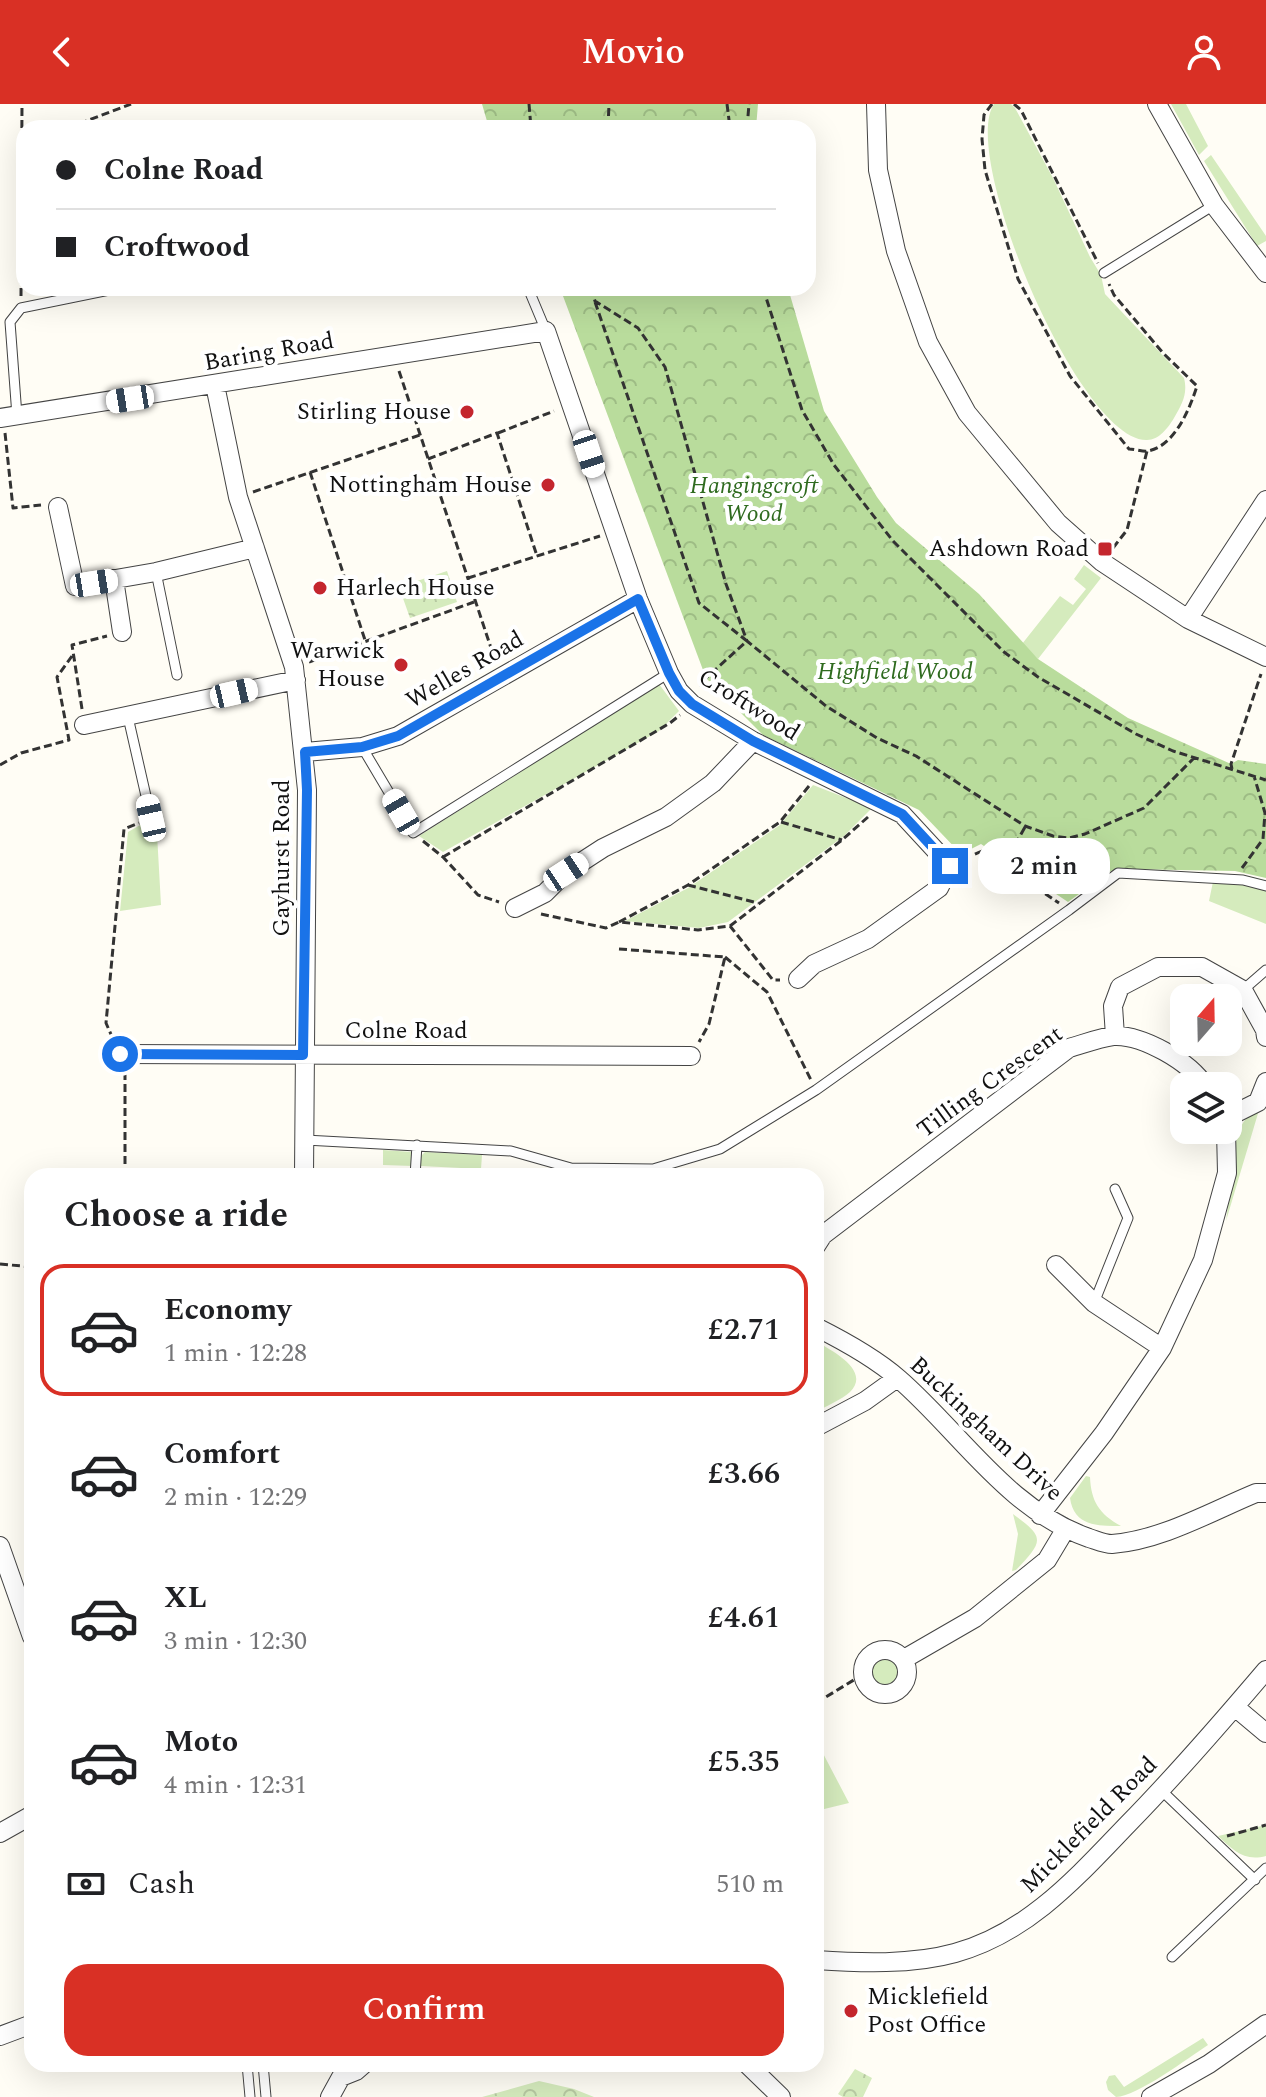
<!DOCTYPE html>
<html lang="en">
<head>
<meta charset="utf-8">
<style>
  :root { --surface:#fff; --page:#f2f2f2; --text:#202124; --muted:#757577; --line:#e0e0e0; --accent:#d93025 }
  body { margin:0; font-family:Spectral,serif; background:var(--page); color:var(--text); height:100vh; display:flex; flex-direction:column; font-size:30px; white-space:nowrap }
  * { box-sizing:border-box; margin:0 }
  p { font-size:26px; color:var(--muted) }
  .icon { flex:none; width:44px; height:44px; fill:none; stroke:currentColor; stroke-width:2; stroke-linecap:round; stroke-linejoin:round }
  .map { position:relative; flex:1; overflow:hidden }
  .sheet { position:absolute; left:24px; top:1064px; width:800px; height:904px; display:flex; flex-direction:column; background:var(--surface); border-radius:24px; box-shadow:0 8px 32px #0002 }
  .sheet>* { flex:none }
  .top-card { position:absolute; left:16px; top:16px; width:800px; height:176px; border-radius:24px; box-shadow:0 8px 32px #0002; display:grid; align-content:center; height:176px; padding:0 40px; background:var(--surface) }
  .needle { width:52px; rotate:20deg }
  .buttons { position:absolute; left:1170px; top:880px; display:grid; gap:16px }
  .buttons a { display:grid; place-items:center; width:72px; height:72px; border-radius:16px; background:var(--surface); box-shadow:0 8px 32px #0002; font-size:40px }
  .end { position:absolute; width:36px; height:36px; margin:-18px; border:10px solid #1a73e8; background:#fff; box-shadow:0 0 0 4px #fff }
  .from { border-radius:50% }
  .bubble { position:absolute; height:56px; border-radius:24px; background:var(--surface); box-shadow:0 8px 32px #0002; font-size:26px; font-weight:600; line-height:56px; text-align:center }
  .car { position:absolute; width:24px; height:48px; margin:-24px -12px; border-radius:10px; box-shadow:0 0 6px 2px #0007; background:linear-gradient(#fff 24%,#345 0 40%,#fff 0 76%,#345 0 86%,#fff 0) }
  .top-card b { display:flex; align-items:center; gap:28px; height:76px; font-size:30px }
  .top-card b+b { border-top:2px solid var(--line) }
  .top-card i { width:20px; height:20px; background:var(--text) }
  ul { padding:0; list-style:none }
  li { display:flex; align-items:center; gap:24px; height:132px; margin:0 16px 12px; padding:0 24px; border:4px solid transparent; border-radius:24px }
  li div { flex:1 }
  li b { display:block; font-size:30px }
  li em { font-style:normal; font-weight:600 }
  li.selected { border-color:var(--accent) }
  li>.icon { width:72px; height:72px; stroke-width:1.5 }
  h2 { padding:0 40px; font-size:36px; line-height:96px }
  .pay { display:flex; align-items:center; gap:20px; height:88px; padding:0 40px; font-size:30px }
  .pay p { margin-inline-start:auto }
  .cta { display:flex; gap:16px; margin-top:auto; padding:16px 40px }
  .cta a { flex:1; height:92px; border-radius:24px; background:var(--accent); color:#fff; font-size:32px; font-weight:600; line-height:92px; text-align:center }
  header { display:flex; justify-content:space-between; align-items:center; height:104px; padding:0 40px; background:var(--accent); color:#fff; font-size:36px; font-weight:600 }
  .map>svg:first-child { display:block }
</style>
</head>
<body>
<header><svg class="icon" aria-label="back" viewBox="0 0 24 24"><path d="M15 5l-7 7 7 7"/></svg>Movio<svg class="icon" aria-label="person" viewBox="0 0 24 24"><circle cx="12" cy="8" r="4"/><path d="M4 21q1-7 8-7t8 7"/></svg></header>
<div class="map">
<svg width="1266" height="1993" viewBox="0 0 1266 1993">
  <defs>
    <pattern id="forest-crowns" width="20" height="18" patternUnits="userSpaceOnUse" patternTransform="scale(2)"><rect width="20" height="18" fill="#b9dc9c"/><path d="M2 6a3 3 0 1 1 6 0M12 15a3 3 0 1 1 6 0" fill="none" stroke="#9ebc85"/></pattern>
    <pattern id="park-crowns" width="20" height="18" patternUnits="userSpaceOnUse" patternTransform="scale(2)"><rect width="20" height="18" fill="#d5ebbd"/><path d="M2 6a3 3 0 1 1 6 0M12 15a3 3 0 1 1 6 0" fill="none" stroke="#b6c8a1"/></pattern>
  </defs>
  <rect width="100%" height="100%" fill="#fffdf5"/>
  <!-- grass -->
  <path fill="#d5ebbd" d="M994,0H1011L1015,4L1053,74L1090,153L1101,171L1105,190L1184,274C1188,290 1182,300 1174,314C1168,324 1159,336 1147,336C1080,338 959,52 994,0Z
    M1171,0H1186L1208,42L1199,51Z
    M1211,51L1266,132V137L1257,142L1204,57Z
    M1084,461L1101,474L1038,555L1022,540L1060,492L1073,501L1086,485L1074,475Z
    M659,580L679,607L659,627L443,748L419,732Z
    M813,681L872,704L844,732L728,818L699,824L625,817L688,784L780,721Z
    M156,712L161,801L120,807L128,728Z
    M1214,773L1266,784V820L1209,797Z
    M1259,1006L1226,1117L1237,1031C1241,1021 1248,1008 1259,1006Z
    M383,1046L412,1048L413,1062L383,1061Z
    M425,1048L482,1051L481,1065L421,1062V1052Z
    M816,1237C830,1246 872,1266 850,1288C841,1296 826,1302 816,1308Z
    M1086,1372L1090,1373C1091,1397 1099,1410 1121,1422C1097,1422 1074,1422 1070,1394Z
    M1013,1410C1046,1434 1043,1437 1016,1466L1012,1467L1018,1430Z
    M866 1564a17 17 0 1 1 34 0a17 17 0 1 1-34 0Z
    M816,1636L849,1699L816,1707Z
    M1266,1721V1752C1244,1758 1233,1746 1218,1732Z
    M1203,1934L1208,1941C1188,1954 1138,1992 1116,1993L1108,1986L1106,1978L1109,1972L1115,1971L1124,1983Z"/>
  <!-- forest -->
  <path fill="url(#forest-crowns)" d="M482,0H758L756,24H489Z
    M560,184H788L824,307L877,393L896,419L979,490L1038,555L1128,614L1231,660L1238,656L1266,660V774L1235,767L1123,765L1111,767L1068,798L981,740L961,750L919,706L763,631L706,574Z"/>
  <!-- park -->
  <path fill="url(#park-crowns)" d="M447,467L457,498L410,514L399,483Z
    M855,1965L872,1974L863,1993H843L838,1990Z
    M539,1977L574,1985L594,1993H482Z"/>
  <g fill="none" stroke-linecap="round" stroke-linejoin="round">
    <!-- lane casing -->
    <g stroke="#444" stroke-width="11">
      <path id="lane" d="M1104,169L1214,101
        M528,184L546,227
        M17,312L10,218L21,204L119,184
        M156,468L177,571
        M128,613L151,714
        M362,643L413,729L669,569
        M1243,886L1266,866
        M305,1036L511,1047L571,1064L653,1065L720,1045L816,986L1069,806L1118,769L1243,776L1266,782
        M415,1072L417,1041
        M1094,1199L1128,1114L1115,1085
        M1161,1686L1255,1776
        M1172,1853L1266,1764
        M247,1960L250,1993
        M263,1960L266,1993"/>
    </g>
    <!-- street casing -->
    <g stroke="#444" stroke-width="20">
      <path id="street" d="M876,0L878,66L896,147L928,238L967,309L1058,419L1102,458L1188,515L1266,553
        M1157,0L1214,101L1266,169
        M215,281L238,393L294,563L307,686L304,1072
        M0,314L546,227L638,495L669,569L679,587L692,600L753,637L902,710L950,762L939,784L868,835L814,860L798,875
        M58,403L75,482L156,468L255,444
        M114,475L122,528
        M1188,515L1266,396
        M84,621L296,576
        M305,648L362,643L398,632L638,495
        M515,804L545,789L566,768L603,744L666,713L713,679L753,637
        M1115,932L1113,902L1120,883L1158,863H1202L1243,886L1265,926L1266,933
        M120,950L691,952
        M1228,1013L1258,998L1266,978
        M816,1142L823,1131L1069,944C1083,940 1099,934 1113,932C1142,930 1190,958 1205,982
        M1056,1161L1094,1199L1162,1244
        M816,1223C844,1237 875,1254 899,1275C961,1329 1008,1406 1089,1434C1096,1436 1104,1440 1112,1440C1162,1436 1210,1408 1256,1389H1266
        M816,1323L865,1297L897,1274
        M1040,1411L1104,1329L1162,1244L1203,1156L1227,1069L1226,1026
        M0,1442L32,1533
        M863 1568a22 22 0 1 1 44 0a22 22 0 1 1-44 0Z
        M904,1555L975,1514L1047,1456L1065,1426
        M1235,1603L1266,1629
        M0,1729L32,1711
        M816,1856C860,1859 912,1861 955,1849C1028,1829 1077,1773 1128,1720C1176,1671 1221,1619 1266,1566
        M0,1932L32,1920
        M747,1960L781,1993
        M330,1993L341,1973L356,1967L364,1960
        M1151,1993L1209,1960L1266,1920"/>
    </g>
    <!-- path -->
    <path stroke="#333" stroke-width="3" stroke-dasharray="8 4" stroke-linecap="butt" d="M529,0L531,24
      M727,0L730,24
      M992,0L984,11L982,35L985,66L1018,175L1070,272L1129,345C1135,345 1143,348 1148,347C1175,342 1190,304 1197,282L1163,249L1114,191L1109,180
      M1014,0L1021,6L1098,159
      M68,24L131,0
      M608,24L609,0
      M747,24L749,0
      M591,184L595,197L638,224L665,263L726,480L747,537L826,602L877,634L916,652L1025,722L1053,732L1069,734L1085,730L1144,704L1195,653
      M763,184L802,306L834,361L893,437L1004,548L1038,573L1136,630L1173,647L1266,676
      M21,192L22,0
      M595,198L699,499L747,537L706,574L701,583
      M399,267L495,556
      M5,329L13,404L41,401
      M498,329L554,307
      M428,355L497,329L537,452
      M310,368L365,536
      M253,388L420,331
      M1113,444L1127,426L1147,347
      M468,474L600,432
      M309,558L474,498
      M82,605L72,541L107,532
      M0,661L21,649L69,636L57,573L72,552
      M1232,665L1231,660L1261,570
      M781,718L842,736
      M423,737L443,753L478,791L499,798
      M443,753L670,619L680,611
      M964,755L982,747L1059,799
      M1001,760L1007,755L1025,723
      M1242,764L1263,735L1265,709L1254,672
      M688,781L758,799
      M541,810L606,824L619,818L698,826L730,822L773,876H780
      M619,818L688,781L780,718L809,682
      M730,822L842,736L868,713
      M619,845L725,853L709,920L699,938
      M725,853L767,888L811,976
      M113,935L106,919L124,725L139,719
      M125,1072V968
      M0,1160L32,1163
      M816,1599L862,1571
      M1227,1732L1266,1721"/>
    <!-- lane -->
    <use href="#lane" stroke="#fff" stroke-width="9"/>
    <!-- street -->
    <use href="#street" stroke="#fff" stroke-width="18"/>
  </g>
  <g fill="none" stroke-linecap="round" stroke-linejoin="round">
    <!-- route -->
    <path stroke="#1a73e8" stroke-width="10" d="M120,950L303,951L307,686L305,648L362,643L398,632L638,495L669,569L679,587L692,600L753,637L902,710L950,762"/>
  </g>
  <!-- markers -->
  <g fill="#c4262e" stroke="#fff" stroke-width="3">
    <circle cx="467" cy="308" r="8"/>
    <circle cx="548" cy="381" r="8"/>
    <rect x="1097" y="437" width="16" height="16" rx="4"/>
    <circle cx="320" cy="484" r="8"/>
    <circle cx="401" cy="561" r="8"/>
    <circle cx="851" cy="1907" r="8"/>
  </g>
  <g text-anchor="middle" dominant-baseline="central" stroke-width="8" stroke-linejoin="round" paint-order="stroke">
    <!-- street labels -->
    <g font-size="24" fill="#111" stroke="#fff">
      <text transform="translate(269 248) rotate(-10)">Baring Road</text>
      <text transform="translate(465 566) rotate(-30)">Welles Road</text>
      <text transform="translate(749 601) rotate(32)">Croftwood</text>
      <text transform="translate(282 754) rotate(-90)">Gayhurst Road</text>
      <text x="406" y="927">Colne Road</text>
      <text transform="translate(990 978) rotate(-36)">Tilling Crescent</text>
      <text transform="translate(986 1325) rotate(43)">Buckingham Drive</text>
      <text transform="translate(1089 1721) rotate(-45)">Micklefield Road</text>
    </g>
    <!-- poi labels -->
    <g font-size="24" fill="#111" stroke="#fff" text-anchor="end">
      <text x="451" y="308">Stirling House</text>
      <text x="532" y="381">Nottingham House</text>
      <text x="1089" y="445">Ashdown Road</text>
      <text x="336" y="484" text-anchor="start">Harlech House</text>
      <text x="385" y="547">Warwick<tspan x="385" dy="28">House</tspan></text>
      <text x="867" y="1893" text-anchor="start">Micklefield<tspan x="867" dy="28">Post Office</tspan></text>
    </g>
    <!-- park labels -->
    <g font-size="24" font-style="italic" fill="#2f6b1f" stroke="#fff">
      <text x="754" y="382">Hangingcroft<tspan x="754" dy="28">Wood</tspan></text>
      <text x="895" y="568">Highfield Wood</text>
    </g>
  </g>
</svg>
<div class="buttons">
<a><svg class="needle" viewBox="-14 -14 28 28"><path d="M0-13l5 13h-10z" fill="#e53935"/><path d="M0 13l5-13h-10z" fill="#757577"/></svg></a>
<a><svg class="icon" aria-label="layers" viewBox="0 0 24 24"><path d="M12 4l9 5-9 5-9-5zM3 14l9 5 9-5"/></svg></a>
</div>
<i class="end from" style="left:120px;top:950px"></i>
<i class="end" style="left:950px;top:762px"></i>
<div class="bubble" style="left:978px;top:734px;width:132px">2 min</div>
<i class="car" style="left:130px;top:295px;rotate:261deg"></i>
<i class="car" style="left:589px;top:350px;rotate:162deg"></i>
<i class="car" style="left:94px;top:479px;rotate:81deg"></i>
<i class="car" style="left:234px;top:589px;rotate:77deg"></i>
<i class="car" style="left:401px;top:708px;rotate:330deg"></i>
<i class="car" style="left:151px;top:714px;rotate:347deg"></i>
<i class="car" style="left:566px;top:768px;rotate:57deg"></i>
<div class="top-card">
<b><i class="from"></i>Colne Road</b>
<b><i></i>Croftwood</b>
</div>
<section class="sheet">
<h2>Choose a ride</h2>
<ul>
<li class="selected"><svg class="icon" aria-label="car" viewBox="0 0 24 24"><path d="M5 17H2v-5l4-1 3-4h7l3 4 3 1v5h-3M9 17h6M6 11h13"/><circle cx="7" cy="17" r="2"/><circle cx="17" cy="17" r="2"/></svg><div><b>Economy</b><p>1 min · 12:28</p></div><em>£2.71</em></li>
<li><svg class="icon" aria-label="car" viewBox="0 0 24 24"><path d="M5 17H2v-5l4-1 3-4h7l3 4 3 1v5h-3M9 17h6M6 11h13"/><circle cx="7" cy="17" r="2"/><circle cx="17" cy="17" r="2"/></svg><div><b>Comfort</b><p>2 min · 12:29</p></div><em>£3.66</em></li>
<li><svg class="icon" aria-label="car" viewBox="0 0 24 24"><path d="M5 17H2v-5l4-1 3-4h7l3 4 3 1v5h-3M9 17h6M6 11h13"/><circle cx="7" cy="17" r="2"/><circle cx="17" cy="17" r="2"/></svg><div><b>XL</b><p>3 min · 12:30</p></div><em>£4.61</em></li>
<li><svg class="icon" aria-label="car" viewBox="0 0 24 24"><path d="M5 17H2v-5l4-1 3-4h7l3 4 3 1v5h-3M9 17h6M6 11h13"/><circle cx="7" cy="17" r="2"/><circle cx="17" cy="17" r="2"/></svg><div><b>Moto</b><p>4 min · 12:31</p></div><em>£5.35</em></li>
</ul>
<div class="pay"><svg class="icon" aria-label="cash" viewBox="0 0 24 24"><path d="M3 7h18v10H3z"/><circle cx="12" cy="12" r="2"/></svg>Cash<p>510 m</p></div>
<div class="cta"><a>Confirm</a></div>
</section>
</div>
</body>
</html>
